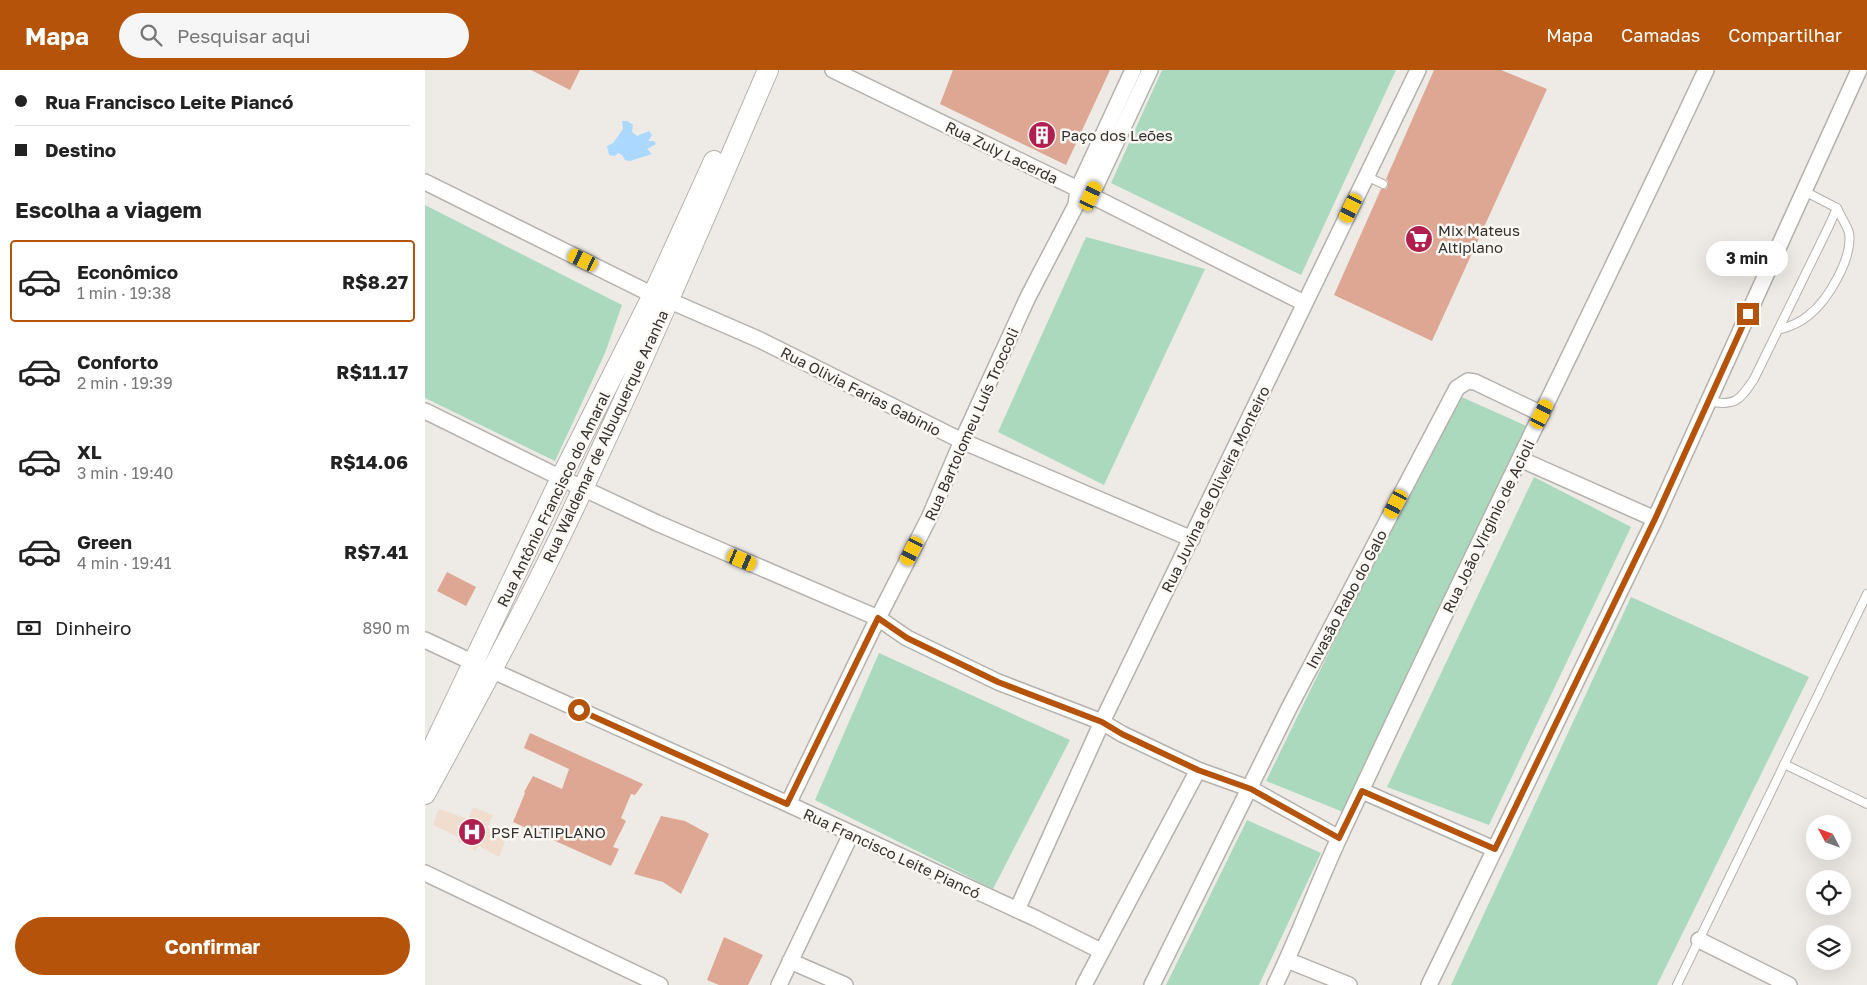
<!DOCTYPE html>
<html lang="pt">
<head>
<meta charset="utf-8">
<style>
  :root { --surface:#fff; --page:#f6f6f6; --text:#222; --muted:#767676; --line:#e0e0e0; --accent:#b45309 }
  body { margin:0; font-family:"Golos Text",sans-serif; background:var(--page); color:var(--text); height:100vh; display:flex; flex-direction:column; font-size:19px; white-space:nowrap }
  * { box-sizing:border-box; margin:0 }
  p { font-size:16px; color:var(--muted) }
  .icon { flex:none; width:28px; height:28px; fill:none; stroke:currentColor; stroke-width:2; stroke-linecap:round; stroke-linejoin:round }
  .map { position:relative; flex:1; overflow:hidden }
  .drawer { display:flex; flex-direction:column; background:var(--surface); width:425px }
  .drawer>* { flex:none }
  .guide { display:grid; align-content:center; height:110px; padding:0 15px; background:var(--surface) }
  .needle { width:32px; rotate:311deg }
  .controls { position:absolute; left:1381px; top:745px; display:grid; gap:10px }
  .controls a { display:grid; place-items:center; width:45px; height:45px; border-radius:50%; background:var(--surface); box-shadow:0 5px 20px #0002; font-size:25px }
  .end { position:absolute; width:22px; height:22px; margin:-11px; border:6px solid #b45309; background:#fff; box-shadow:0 0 0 2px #fff }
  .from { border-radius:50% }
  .bubble { position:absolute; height:35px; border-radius:18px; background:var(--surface); box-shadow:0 5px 20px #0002; font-size:16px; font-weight:700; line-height:35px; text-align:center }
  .car { position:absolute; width:15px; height:30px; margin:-15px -8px; border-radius:6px; box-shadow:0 0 4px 1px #0007; background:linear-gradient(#f5c518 24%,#345 0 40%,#f5c518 0 76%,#345 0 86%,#f5c518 0) }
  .guide b { display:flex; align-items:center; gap:18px; height:48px; font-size:19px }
  .guide b+b { border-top:1px solid var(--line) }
  .guide i { width:12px; height:12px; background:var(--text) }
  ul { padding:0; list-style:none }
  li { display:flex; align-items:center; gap:15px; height:82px; margin:0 10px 8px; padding:0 5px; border:2px solid transparent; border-radius:5px }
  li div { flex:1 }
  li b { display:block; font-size:19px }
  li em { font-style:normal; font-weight:700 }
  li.on { border-color:var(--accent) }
  li>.icon { width:45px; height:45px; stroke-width:1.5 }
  h2 { padding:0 15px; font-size:22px; line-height:60px }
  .pay { display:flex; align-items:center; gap:12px; height:55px; padding:0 15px; font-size:19px }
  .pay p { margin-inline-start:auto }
  .action { display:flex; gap:10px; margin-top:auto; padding:10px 15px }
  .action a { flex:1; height:58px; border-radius:30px; background:var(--accent); color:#fff; font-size:20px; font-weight:700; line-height:58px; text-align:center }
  header { display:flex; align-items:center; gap:30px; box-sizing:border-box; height:70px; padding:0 25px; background:var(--accent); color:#fff }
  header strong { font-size:24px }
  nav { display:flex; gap:28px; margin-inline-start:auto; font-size:18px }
  .search { width:350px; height:45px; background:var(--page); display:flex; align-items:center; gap:12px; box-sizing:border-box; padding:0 18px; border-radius:28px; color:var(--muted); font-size:19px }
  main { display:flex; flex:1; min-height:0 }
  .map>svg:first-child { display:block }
</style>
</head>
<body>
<header>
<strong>Mapa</strong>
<div class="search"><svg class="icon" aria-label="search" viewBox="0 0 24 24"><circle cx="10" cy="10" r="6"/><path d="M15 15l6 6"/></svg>Pesquisar aqui</div>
<nav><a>Mapa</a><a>Camadas</a><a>Compartilhar</a></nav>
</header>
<main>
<section class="drawer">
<div class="guide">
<b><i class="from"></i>Rua Francisco Leite Piancó</b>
<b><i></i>Destino</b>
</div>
<h2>Escolha a viagem</h2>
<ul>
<li class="on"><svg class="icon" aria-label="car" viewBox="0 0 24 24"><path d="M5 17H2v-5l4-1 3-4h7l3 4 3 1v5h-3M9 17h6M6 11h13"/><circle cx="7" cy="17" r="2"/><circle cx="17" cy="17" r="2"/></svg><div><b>Econômico</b><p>1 min · 19:38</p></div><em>R$8.27</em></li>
<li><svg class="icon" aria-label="car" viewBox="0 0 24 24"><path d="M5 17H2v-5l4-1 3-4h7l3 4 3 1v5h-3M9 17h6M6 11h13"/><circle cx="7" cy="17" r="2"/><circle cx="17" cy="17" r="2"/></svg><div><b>Conforto</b><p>2 min · 19:39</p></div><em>R$11.17</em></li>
<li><svg class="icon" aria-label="car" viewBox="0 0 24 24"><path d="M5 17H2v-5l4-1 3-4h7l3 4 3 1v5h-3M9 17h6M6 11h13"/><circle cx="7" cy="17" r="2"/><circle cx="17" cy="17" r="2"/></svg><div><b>XL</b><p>3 min · 19:40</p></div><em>R$14.06</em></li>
<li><svg class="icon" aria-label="car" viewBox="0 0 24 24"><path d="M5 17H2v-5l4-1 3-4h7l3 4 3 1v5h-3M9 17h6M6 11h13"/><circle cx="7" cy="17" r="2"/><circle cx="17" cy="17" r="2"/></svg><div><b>Green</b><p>4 min · 19:41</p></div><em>R$7.41</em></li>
</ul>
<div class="pay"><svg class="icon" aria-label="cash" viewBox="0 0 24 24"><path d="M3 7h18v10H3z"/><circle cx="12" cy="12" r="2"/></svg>Dinheiro<p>890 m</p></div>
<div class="action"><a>Confirmar</a></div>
</section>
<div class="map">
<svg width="1442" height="915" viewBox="0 0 1442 915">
  <rect width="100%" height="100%" fill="#eeebe6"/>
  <!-- medical -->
  <path fill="#f1ddce" d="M48,737L68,745L62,758L82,766L74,787L54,776L50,780L33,771V767L8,755L14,739L43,749Z"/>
  <!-- green -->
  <path fill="#aad9be" d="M737,0H971L876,205L686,113Z
    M0,135L197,235L180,283L130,391L0,328Z
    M661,167L780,199L679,415L573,362Z
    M1030,324L1104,357L923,744L841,711Z
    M1109,407L1206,457L1064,755L962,717Z
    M1206,527L1384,607L1232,915H1026Z
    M454,583L645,670L568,819L390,730Z
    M822,750L896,783L834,915H741Z"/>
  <!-- water -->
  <path fill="#abd8fe" d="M197,51H202L208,55L207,62L212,66L224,61L227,65L223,71H229L231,74L222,79L227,84L205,91L200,90L197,85L193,83L190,86L184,85L182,76L188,73L198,59Z"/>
  <!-- building -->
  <path fill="#dea793" d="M106,0H155L145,20Z
    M528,0H685L641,95L515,34Z
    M1009,0H1076L1122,19L1007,271L909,225L956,119H961L963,116V111L961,109Z
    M22,502L51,517L41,536L12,521Z
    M105,663L218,714L210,725L206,724L196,748L201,751L188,777L194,779L186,796L88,752L100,723L99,722L108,706L137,719L144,699L99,678Z
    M236,746L260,751L284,764L256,824L238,812L209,804Z
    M299,867L338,885L323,915H294L282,910Z"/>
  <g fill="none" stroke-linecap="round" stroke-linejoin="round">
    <!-- service casing -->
    <g stroke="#b5b1ac" stroke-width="10">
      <path id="service" d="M941,106L958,114
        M1353,260C1364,257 1375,253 1384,245C1403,230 1428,188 1424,163C1422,155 1415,146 1412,138
        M1283,331C1310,337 1315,330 1329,309L1404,156L1412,138L1379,121
        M1359,694L1442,734
        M1252,915L1442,524"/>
    </g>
    <!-- minor casing -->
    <g stroke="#b5b1ac" stroke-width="18">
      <path id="minor" d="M408,0L653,119L879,233
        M0,112L228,225
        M659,130L666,126L725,0
        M243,230L335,270L537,371L767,469
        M0,341L136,408L232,453L453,548L482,568L573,612L677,652L697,664L773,700L826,719L914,768
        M1095,389L1230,449
        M0,570L49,593
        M66,600L363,734L610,848L676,881
        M937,721L1069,779
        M363,734L453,548L504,448L537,371L603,227L651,135L653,119L708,0
        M0,803L235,915
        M592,840L677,652L993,0
        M1274,870L1364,915
        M862,890L924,915
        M365,891L420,915
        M354,915L426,764
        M659,915L773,700
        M727,915L864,638L1032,318L1043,311L1050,312L1117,344
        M850,915C874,866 892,815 915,766C1034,509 1161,256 1281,0
        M1004,915L1230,449L1434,0"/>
    </g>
    <!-- tertiary casing -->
    <g stroke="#b5b1ac" stroke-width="22">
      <path id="tertiary" d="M0,694L136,408L228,225L289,91
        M0,724C55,622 111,521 159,416C224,279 283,139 343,0"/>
    </g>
    <!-- service -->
    <use href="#service" stroke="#fff" stroke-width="8"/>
    <!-- minor -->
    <use href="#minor" stroke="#fff" stroke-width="15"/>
    <!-- tertiary -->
    <use href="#tertiary" stroke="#fff" stroke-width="20"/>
  </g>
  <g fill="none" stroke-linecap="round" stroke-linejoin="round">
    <!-- route -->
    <path stroke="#b45309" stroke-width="6" d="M154,640L362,734L453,548L482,568L573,612L677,652L697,664L773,700L826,719L914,768L937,721L1070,779L1230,449L1323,244"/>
  </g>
  <!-- icons -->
  <defs>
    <g id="building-disc" transform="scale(1.4375)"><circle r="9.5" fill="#b01f4e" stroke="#fcf8f3"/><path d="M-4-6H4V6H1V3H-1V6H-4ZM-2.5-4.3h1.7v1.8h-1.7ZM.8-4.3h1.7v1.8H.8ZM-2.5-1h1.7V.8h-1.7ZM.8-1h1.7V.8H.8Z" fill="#fff"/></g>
    <g id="supermarket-disc" transform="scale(1.4375)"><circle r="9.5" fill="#b01f4e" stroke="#fcf8f3"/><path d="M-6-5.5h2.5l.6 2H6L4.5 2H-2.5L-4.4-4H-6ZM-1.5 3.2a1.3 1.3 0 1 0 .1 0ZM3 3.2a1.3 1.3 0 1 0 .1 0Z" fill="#fff"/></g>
    <g id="hospital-disc" transform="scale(1.4375)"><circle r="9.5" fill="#b01f4e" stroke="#fcf8f3"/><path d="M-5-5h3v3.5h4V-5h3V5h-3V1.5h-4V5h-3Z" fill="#fff"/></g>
  </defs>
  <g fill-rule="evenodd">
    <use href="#building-disc" x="617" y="65"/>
    <use href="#supermarket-disc" x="994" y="169"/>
    <use href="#hospital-disc" x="47" y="762"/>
  </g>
  <g text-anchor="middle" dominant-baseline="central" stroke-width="5" stroke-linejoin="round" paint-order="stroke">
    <!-- poi labels -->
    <g font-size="15" fill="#32312f" stroke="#fcf8f3" text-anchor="start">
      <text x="636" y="65">Paço dos Leões</text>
      <text x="1013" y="160">Mix Mateus<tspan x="1013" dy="17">Altiplano</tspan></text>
      <text x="66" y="762">PSF ALTIPLANO</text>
    </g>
    <!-- street labels -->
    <g font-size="15" fill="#32312f" stroke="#fcf8f3">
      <text transform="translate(577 82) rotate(26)">Rua Zuly Lacerda</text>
      <text transform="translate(436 321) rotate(27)">Rua Olivia Farias Gabinio</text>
      <text transform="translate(546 354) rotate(-66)">Rua Bartolomeu Luís Troccoli</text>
      <text transform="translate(180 366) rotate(-65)">Rua Waldemar de Albuquerque Aranha</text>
      <text transform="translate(790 419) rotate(-64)">Rua Juvina de Oliveira Monteiro</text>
      <text transform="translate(128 429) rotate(-64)">Rua Antônio Francisco do Amaral</text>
      <text transform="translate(1063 456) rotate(-64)">Rua João Virginio de Acioli</text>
      <text transform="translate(921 529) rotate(-62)">Invasão Rabo do Galo</text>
      <text transform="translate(467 783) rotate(25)">Rua Francisco Leite Piancó</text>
    </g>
  </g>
</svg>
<div class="controls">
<a><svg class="needle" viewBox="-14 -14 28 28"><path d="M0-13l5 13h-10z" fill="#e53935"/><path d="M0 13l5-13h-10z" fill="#767676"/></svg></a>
<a><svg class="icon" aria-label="locate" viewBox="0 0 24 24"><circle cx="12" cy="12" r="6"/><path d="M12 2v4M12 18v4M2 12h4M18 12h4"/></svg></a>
<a><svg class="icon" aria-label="layers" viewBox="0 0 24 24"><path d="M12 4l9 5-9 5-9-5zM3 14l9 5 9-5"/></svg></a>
</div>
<i class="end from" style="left:154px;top:640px"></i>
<i class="end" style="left:1323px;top:244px"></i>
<div class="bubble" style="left:1281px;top:171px;width:82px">3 min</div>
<i class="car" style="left:666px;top:126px;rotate:25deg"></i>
<i class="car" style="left:926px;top:138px;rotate:206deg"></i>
<i class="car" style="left:158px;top:190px;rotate:296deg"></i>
<i class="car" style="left:1117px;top:344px;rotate:26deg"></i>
<i class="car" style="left:971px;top:434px;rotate:208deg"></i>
<i class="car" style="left:487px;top:481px;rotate:207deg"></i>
<i class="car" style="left:317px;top:490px;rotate:113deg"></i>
</div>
</main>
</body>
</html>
